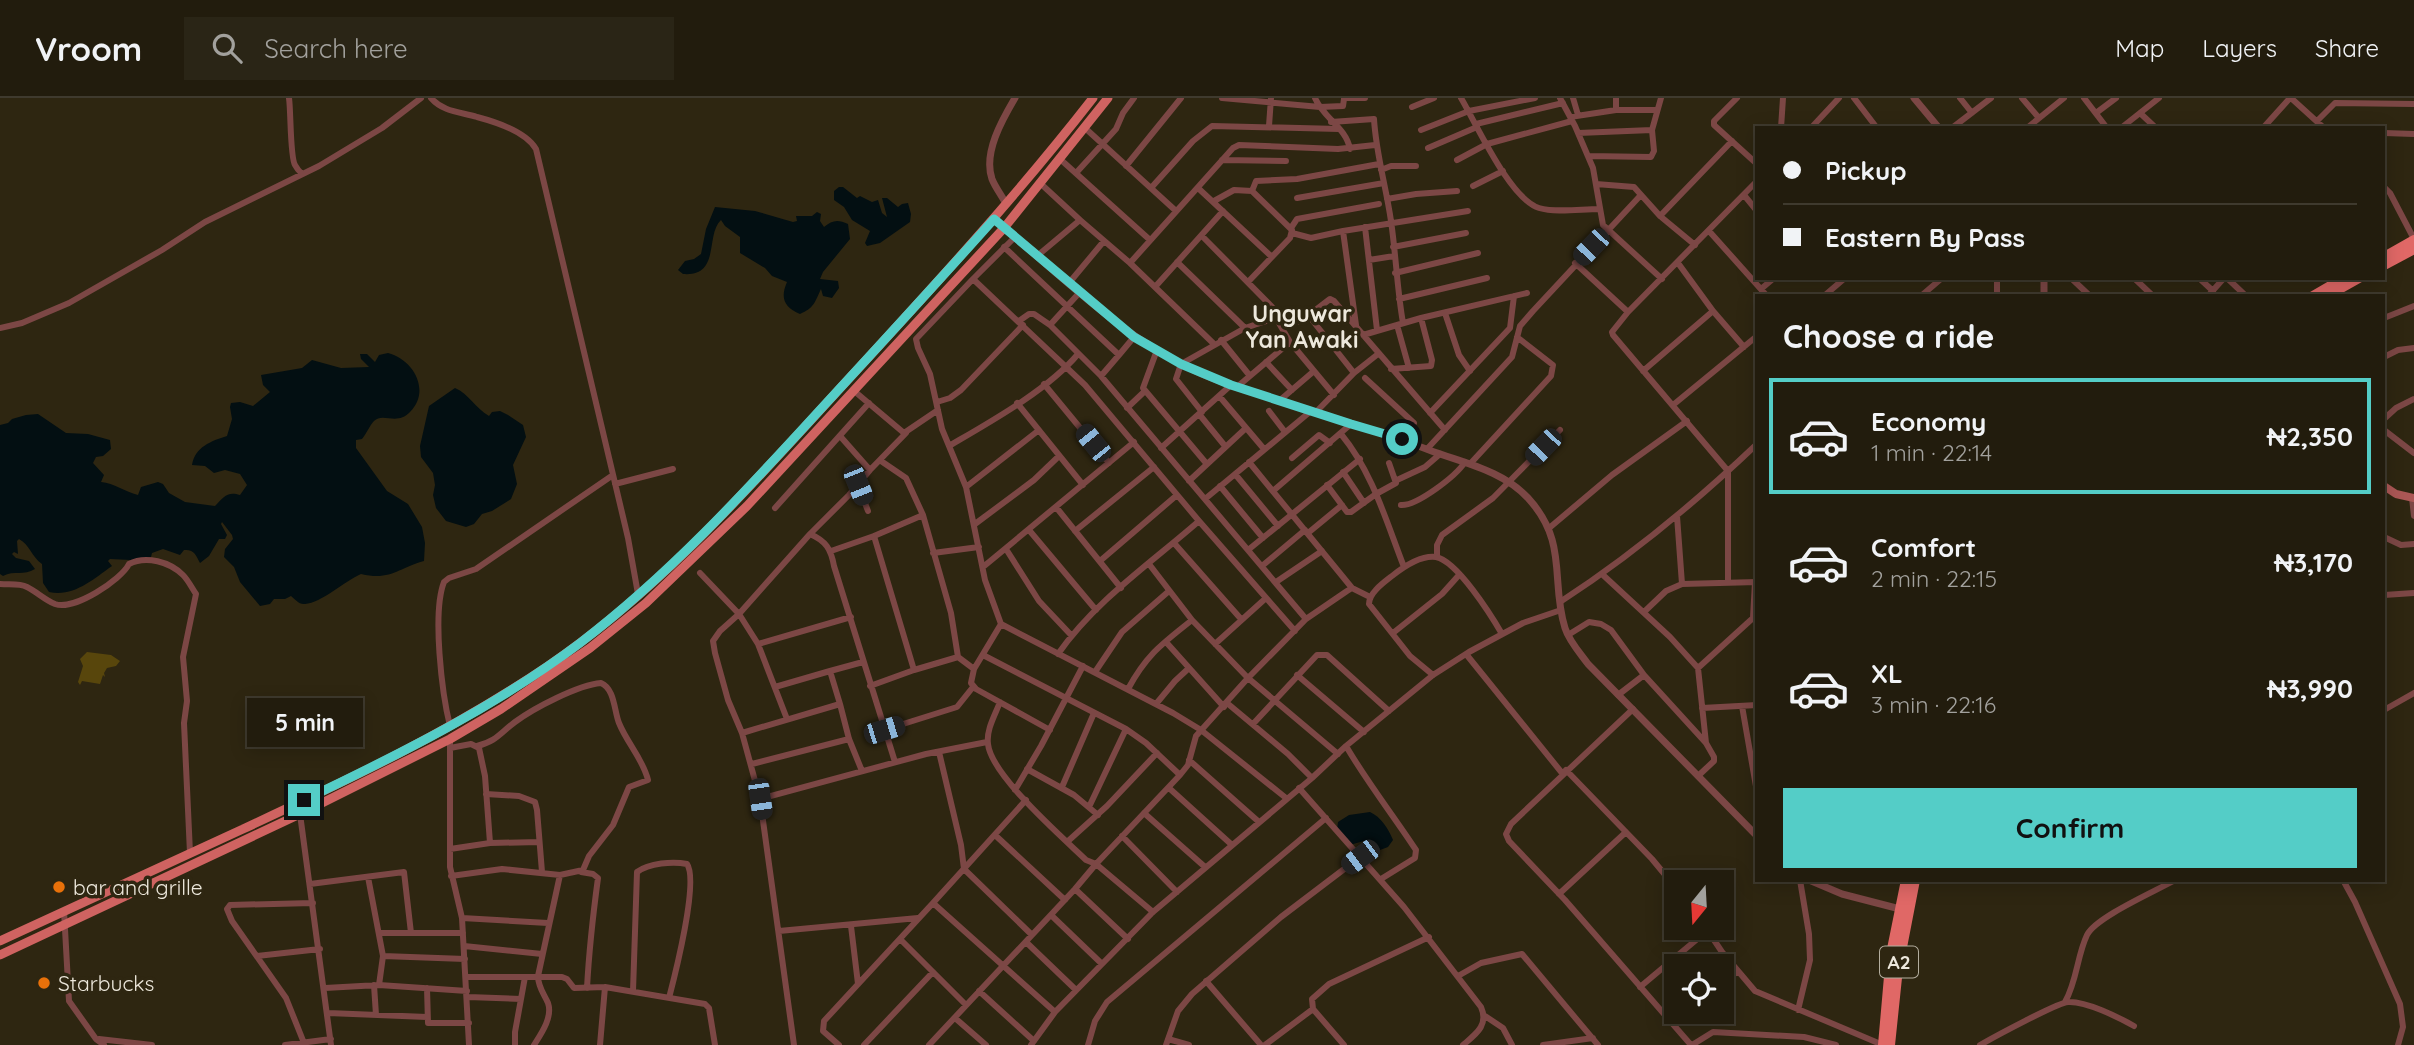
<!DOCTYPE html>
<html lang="en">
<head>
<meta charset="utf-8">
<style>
  :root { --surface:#221c0d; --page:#2a2516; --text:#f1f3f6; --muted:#a2a19d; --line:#3f3a2e; --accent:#54cdc7 }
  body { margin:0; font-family:Quicksand,sans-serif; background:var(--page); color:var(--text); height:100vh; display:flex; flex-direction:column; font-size:26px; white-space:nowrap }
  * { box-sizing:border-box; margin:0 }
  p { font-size:23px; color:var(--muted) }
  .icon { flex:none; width:38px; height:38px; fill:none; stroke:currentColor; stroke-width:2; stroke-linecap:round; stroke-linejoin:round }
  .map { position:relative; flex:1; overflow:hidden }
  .details { position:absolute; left:1755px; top:196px; width:630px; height:588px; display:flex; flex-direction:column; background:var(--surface); border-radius:0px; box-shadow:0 4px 18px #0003,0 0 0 2px var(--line) }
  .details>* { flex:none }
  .top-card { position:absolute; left:1755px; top:28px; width:630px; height:154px; border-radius:0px; box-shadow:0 4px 18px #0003,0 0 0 2px var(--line); display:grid; align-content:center; height:154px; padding:0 28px; background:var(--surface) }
  .needle { width:46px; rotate:198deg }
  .controls { position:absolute; left:1664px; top:772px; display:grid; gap:14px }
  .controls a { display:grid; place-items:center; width:70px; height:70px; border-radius:0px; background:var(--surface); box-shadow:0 4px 18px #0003,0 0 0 2px var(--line); font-size:35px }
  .end { position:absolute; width:32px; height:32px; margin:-16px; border:9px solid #54cdc7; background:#111; box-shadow:0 0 0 4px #111 }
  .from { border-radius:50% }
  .bubble { position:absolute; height:49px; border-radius:0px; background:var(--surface); box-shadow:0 4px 18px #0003,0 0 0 2px var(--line); font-size:23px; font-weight:700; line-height:49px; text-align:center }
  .car { position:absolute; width:21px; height:42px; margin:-21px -10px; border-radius:9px; box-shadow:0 0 5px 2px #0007; background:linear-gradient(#222 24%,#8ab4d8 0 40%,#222 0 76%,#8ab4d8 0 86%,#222 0) }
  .top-card b { display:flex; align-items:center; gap:24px; height:66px; font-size:26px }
  .top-card b+b { border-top:2px solid var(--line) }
  .top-card i { width:18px; height:18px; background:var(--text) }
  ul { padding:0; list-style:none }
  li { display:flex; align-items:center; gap:21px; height:116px; margin:0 14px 10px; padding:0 14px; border:4px solid transparent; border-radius:0px }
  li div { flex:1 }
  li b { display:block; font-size:26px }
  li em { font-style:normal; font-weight:700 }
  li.current { border-color:var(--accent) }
  li>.icon { width:63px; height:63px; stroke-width:1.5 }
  h2 { padding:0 28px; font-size:32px; line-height:84px }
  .action { display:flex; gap:14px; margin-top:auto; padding:14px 28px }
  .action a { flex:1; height:80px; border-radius:0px; background:var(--accent); color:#111; font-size:28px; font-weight:700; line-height:80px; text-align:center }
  header { display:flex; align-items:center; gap:42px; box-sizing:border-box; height:98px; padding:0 35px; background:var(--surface); border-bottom:2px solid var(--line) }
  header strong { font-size:33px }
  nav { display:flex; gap:38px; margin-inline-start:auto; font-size:24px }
  .search { width:490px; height:63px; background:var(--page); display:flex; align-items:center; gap:18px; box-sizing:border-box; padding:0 24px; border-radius:0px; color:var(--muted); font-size:26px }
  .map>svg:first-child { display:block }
</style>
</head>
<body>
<header>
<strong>Vroom</strong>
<div class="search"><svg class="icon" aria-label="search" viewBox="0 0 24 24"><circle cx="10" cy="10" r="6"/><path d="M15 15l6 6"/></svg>Search here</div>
<nav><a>Map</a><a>Layers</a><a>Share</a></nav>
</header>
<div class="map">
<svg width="2414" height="947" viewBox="0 0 2414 947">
  <rect width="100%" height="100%" fill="#2e2611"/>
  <!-- green -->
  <path fill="#58460c" d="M87,554L111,557L120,563L116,568L107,570L104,575L105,579L103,577L100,586L82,583L80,587L78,584L83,568L80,561Z"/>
  <!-- water -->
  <path fill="#030f12" d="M839,89H843L857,100L860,98L872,104L878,102L882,115L887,119L882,100H887L898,109L902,106L908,105L911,116L910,124L880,145L867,148L865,145L870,133L852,122L844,109L834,102V93Z
    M715,109L755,113L793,124L797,123L796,118H812L817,114L821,116L820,123L824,129C832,122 838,121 848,126L850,141L823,174L820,181L838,183L839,190L832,200L823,198L821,191C815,204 814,210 800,216C784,209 780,200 787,184L772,178L765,170L740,155V139L725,128L721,122C705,137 721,179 683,176L678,172L685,163L694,161L701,156L706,131Z
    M388,255C414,262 431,293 410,314C397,328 383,314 374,323C370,327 366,336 362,341L356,342V350L387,393L408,406L422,429L425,445L424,463C398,470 391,483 361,476C345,483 321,505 305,506C299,507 295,501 291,498L285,501H274L270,506L260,508L240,484L234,469L224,459L225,451L233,441L232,437L222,424L221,426L227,437L225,441H219L209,458L200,465C196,457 194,451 184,452L180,457L163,451L152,455L151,459L131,462L110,461L108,463L112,468C92,482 74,499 49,494L43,485L42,466C31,458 30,447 19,441L17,443L18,456L14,454L12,456L16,460L29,463L35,471C24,478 14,472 3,478L0,476V327L8,325L12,321L26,317L38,316L66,335L88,336L110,342L111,351L103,358L96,359L93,365L104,377L101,384C114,385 125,394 138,397L141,389L158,384L163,386L169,395L185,404L215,408C224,399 227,393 240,397L247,387L240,376L225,372L214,375L205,368L192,367C195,349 211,343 227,338L232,321L230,309L231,305L240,304L253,308L270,294L263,287L261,277L302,270L312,262L341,270L369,269L361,261L360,256H367L375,264L379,257Z
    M455,290C469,296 475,310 489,318L492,314L500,313L508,317L523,327L526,339L513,367L517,386L511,401L492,413L482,416L474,426L466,429L446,423L436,410L433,397L435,387L433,375L421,359L420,348L429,308Z
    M1370,714C1381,719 1388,730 1393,742L1388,749L1380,752L1368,747L1367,742L1350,747L1337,732L1338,724L1349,717Z"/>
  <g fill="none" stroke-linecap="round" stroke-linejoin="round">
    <!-- minor -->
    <path stroke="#7c4745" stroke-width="6" d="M289,0C291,14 290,59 295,67C296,69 301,75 302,76
      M431,0C443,14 461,14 477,19C496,24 526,34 536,51L628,440L638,496
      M1222,0L1320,9L1343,8L1344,1
      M1315,0C1324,21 1346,29 1350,51
      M1344,0H1365
      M1461,0C1477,27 1510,101 1539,110C1556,115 1581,111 1599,111
      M1560,0L1575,28L1593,70L1603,127L1662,181
      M1573,0L1578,17
      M1737,0L1714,23V27L1757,66
      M1854,0L1877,30
      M1960,0L1972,15
      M2022,0L2039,20
      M2084,0L2107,30
      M2291,0L2324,30
      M1412,9L1434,0
      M1616,12V0
      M2096,15L2116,0
      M2140,15L2156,30
      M1570,19L1616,12H1657
      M2317,23L2335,5L2414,6
      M1331,24L1374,21C1376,56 1386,88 1391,123C1396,157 1397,191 1403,225
      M1476,26L1563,5
      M1269,28L1271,0
      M1085,30L1176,113
      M1781,30L1783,0
      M1811,30L1839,0
      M1952,30L1991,0
      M2027,30L2064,0
      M2121,30L2159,0
      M2263,30L2290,0
      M1421,32L1469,13L1535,0
      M1578,35L1652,32
      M2384,35L2414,36
      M1428,50L1477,29
      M1588,58L1651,59L1654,53L1652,32L1661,0
      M1060,61L1150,142
      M1222,62L1286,63
      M1457,62L1487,46L1572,23
      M1126,68L1181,0
      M1381,72L1391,68H1416
      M1076,75L1116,31L1123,15L1134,0
      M1040,85L1080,122
      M1596,86L1634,89L1660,118L1695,147
      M1473,88L1503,73
      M2384,89L2390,95L2414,141
      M1151,90L1193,43L1212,28L1339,31
      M1198,90L1272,159
      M1252,93L1256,83L1297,81L1379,66
      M1744,97L1757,113
      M1297,100L1384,85
      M1387,101L1416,96L1457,93
      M1214,103L1234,92L1252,93L1292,132L1290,140L1248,184
      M1660,118L1732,43
      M1365,129L1377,232
      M1291,130L1297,121L1379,106
      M1709,133L1767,198
      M1292,135L1311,140L1343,133
      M1202,138L1281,218L1300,224L1330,201L1334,203L1445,332
      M1004,149L1119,257L1101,278
      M1393,149L1466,135
      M1037,158L1080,122L1130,165L1214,246
      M1369,162L1394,158
      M1177,164L1245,230
      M1130,165L1233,50L1239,47L1338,51L1375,47
      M1575,165L1628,214
      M1678,165L1713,213L1744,249
      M1395,175L1478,155
      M1997,180V198
      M2071,180L2090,198
      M2134,180L2153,198
      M2199,180L2213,193
      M2227,180L2246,198
      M973,181L1015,139
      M1069,185L1104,143
      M1155,189L1223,113
      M1761,191L1774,180
      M1824,198L1845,180
      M1921,198L1942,180
      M2208,198L2224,180
      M1399,201L1487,180
      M1445,215L1459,257L1470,273
      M1309,218L1354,275
      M1276,220L1290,244L1334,297
      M2384,220L2414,208
      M1019,223L1029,216H1034L1050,227L1101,278L1306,521
      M1050,227L1080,194
      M1356,227L1343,133L1468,113
      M1397,227L1409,270
      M0,230L22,225L69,205L162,152L205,124L319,68L382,30L421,0
      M1363,237L1421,220L1527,195
      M1221,242L1250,278
      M1157,252L1143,290L1206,365
      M1119,257L1134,239
      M2384,259L2398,252L2414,250
      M1266,264L1292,292
      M1391,271L1431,268L1432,262L1421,220
      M1643,273L1713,213
      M1365,280L1414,325L1412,330L1402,341
      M1044,286L1109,365
      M1237,289L1290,244
      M853,292L904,335L938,312
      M1220,299L1264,351
      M1279,303L1314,273
      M937,304L950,300L961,292L1023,227
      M1017,305L1083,387
      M1673,307L1757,238
      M1127,310L1145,293
      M1269,313L1285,334
      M1202,314L1176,281L1181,266L1245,230L1281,218
      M1315,315L1354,275L1378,256
      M1430,315L1510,230L1514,198
      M1199,316L1225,348
      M2384,321L2396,310L2414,301
      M2384,332L2414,355
      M1341,336C1373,375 1386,423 1404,469
      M840,338L870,372L906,335
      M949,348C990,324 1048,292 1078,256
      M1161,350L1231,287
      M1427,351L1512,259L1520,228L1533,213L1640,98
      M1292,360L1319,337L1330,345
      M881,363L906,380L923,417L951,515L958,559L974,571
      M1249,364L1352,490
      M1470,366L1551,278L1553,267L1517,239
      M870,372L849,397L810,436C826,443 831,451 834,468L895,664
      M1343,374L1364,405
      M1235,376L1278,428
      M1397,382L1425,369L1440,356
      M1189,383L1246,330
      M615,386L673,371
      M858,387L868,413
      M1327,387L1347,414H1351L1376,396L1396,385L1389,365
      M1220,388L1263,440
      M966,389L1039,332
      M1273,393L1351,326
      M2412,400L2414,418
      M1205,401L1311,313
      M1401,407C1417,408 1456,378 1465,364
      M1056,409L1121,490
      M775,410L869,305
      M1677,418L1682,486
      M975,426L1034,382L1059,358
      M1548,431L1612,377L1687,323
      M1029,432L1096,512
      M1075,433L1154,369
      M1308,435L1342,407
      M2384,439L2401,447L2414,446
      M1174,445L1241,521
      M1006,451L1039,503L1071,537
      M1248,452L1360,361
      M831,453L874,438
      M933,455L979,449
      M1437,459V447L1442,437L1493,400L1560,332
      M1100,463L1177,397
      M1149,466L1192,522L1248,580L1338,656
      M1262,468L1305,432
      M983,469L1134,344
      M700,475L739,516L758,546L851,519
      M1603,477L1670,539L1698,570L1706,645
      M1276,484L1322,453
      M1728,484V373L1613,237L1612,234L1628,214L1757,83
      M0,486C9,487 19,485 27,489C37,494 45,502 55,506C74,513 121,482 129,466C146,457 170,464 183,477C188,482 192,490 196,496L183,559L187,603L184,625L190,755
      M2384,497L2414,495
      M1560,504C1631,458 1696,404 1757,346
      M1644,514L1666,493L1682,486L1757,484
      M1001,526L974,571L971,585L976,591L1050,632
      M1393,535L1442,496L1459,477
      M1568,537L1589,524L1601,526L1611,532L1644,577L1706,645L1714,659V663L1698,678
      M1166,544L1224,609
      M758,546L787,621
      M1215,546L1266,500
      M1058,556C1095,503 1151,465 1199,423
      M1466,556L1562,675
      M983,557L1126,631L1146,645L1180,677
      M1698,570L1753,520L1755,484
      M914,572L958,559
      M830,573L863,564
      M1095,574L1122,534L1169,493
      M1297,577L1364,634
      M1433,577L1410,558L1369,506C1369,495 1383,485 1392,478C1402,470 1421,457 1436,459C1457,463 1491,517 1502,536
      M870,588L914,572L874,438L923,417
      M775,589L830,573L840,606
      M1128,591C1147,556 1162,546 1192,522
      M1618,597L1644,577
      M1000,604C995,617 986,632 988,646C991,677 1062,739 1086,762L1096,766L1153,814
      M1227,605L1288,656L1312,680
      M1156,606L1175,583L1189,570
      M1742,608L1757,694
      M1702,610L1757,607
      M1633,611L1511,726L1506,736L1509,743L1565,802L1691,947
      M2384,612L2414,595
      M1253,626L1317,557H1327L1389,613
      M450,628C442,596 432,515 444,484L449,480L476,471L613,377
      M884,632L957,609L973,589
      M742,635L840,606L849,641L862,673
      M450,641V769L462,820L469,947
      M477,648C497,643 500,635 515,624C534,610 578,587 601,585C615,591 614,613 619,625C627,645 643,661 648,682L629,689L613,727L589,758L583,772L560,777
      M1346,648C1367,684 1393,717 1416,752L1415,760L1381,781
      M450,650L471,646L479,650L485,678L490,745
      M939,654L961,747L964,771L1032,837
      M1189,662L1259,724
      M752,666L849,641
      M1027,671L1074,697L1098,717
      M1566,672L1652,761L1676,790
      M1062,689L1094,615
      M1169,690L1232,747
      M1299,690L1404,809L1481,909C1489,927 1476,936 1463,947
      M1015,692L1041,648L1083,568
      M486,696L519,698L535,704L537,712L542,774
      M1286,700L1201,632L1173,615L1001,526L985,482L966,389L942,331L930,276L918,250L916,241L973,181L1085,287L1199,423L1295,533
      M760,701L926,656L987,644
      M1089,709L1126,631
      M1144,715L1205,769
      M300,716L331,947
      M995,737L1065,802
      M1122,738L1177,794
      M1067,744L1107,708L1157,655
      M450,751L490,745L539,744
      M581,774L593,776L598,780C593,817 589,853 587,890
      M451,778L502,771L560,777L538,878C538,889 544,896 548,905C553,919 541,936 534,947
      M368,779L383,858L379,887
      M2343,782L2355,804L2400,906L2403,929L2398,947
      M310,786L404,774L411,835
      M1075,791L1128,841
      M1559,796L1626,734
      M933,805L1026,702
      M64,813L69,903L96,941L104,947
      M1051,817L1102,866
      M462,820L548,825
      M851,828L858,886
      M1706,830L1722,854L1755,893L1883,947
      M779,833L918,820
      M379,835H463
      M900,841L966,907
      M1026,844L1076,892
      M464,848L542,856
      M257,858L320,851
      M383,858L465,861
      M1458,878L1481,865L1522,856L1598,947
      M467,879H562L567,881L574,890L605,889L705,906L709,910L715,947
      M1206,883L1261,947
      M1722,885L1738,873
      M374,887L376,917
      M1640,889L1708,832
      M325,890L379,887L467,893
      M427,890L428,925H469
      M633,893L637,774C649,765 673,763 687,766C699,783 675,877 669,900
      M979,893L1034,943
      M468,899L521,901
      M2065,904C2077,883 2077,858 2087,837C2096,819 2156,793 2175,782
      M1798,912L1810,862L1809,836L1800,782
      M328,915L427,919
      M1485,918L1503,930L1512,947
      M955,920L986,947
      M1671,924L1685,914
      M99,941L152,947
      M1168,941L1189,947
      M304,945L286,900L232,823L227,811L230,807L313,805
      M285,947L331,941
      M515,947V934L525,879
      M600,947L605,889
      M794,947L760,701L742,635L728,602L715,555L713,543L720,533L739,516L810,436
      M839,947L823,933L824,923L933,805L1055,914
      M864,947L933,874
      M929,947L1075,791L1096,766L1180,677L1188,667L1196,638L1248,580L1306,521L1347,493L1352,490L1370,499
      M1031,947L1055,914L1153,814L1312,680L1346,648L1433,577L1469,554L1523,525L1561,512
      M1088,947L1095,923L1107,904L1326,720
      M1166,947L1178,913L1192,896L1281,819L1360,759
      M1265,947L1313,911
      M1344,947L1313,911L1312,901L1329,886L1429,839
      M1543,947L1593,940
      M1692,947L1713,934L1804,939L1836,947
      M1980,947C1994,939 2057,905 2068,904C2086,903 2118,919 2134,928"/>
    <!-- tertiary -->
    <path stroke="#7c4745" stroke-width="7" d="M1914,0L1939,30
      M1006,106C1002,98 995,89 992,81C983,55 1002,22 1015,0
      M994,121C1060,177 1123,241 1202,276C1223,285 1246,292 1268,299C1321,317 1376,332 1429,352C1463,365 1502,372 1528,400C1569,445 1550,482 1565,530C1569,543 1580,555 1588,566L1757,738
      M2044,180V198
      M1809,782L1842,796L1900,811"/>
    <!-- secondary -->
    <path stroke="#ab5755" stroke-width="8" d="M2384,388L2396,396L2414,400"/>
    <!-- primary -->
    <path stroke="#cf6361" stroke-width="9" d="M0,843C81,805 162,768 243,731C348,682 452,633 548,568C657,494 745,394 834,297C923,200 1012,104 1093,0
      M0,857L300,716L450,641L501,611L590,550L646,505L747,408L1004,130L1108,0"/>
    <!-- trunk -->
    <path stroke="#e06866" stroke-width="10" d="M2384,159L2414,142
      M2384,167L2414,151
      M2313,198L2344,180
      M2327,198L2359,180
      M1883,947L1891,856L1906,782
      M1890,947L1898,870L1915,782"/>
  </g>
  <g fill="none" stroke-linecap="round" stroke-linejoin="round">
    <!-- route -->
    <path stroke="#54cdc7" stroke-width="9" d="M304,702C400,656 495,609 580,545C669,477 744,395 819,313C878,249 936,186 994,121L1134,239L1181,266L1231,287L1351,326L1402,341"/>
  </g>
  <!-- markers -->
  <g fill="#e8710a" stroke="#2e2611" stroke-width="2.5">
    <circle cx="59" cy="789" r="7"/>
    <circle cx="44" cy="885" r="7"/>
  </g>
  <g text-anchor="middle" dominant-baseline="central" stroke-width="7" stroke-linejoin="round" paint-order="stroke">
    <!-- shield labels -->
    <rect fill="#2e2611" stroke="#b4ae9f" stroke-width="2" x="1880" y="848.5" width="38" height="31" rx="5"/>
    <g font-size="19" font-weight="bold" fill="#ede8dc">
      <text x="1899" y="864">A2</text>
    </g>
    <!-- poi labels -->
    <g font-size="21" fill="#ede8dc" stroke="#2e2611" text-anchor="start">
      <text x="73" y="789">bar and grille</text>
      <text x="58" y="885">Starbucks</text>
    </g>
    <!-- neighbourhood labels -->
    <g font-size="23" font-weight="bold" fill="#ede8dc" stroke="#2e2611">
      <text x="1302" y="215">Unguwar<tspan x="1302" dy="26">Yan Awaki</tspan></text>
    </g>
  </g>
</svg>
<div class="controls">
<a><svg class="needle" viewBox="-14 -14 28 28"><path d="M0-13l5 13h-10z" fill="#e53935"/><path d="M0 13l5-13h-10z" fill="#a2a19d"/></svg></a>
<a><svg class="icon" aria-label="locate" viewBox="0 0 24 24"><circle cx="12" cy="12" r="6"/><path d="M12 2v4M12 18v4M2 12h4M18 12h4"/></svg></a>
</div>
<i class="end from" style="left:1402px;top:341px"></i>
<i class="end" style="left:304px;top:702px"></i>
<div class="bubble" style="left:247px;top:600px;width:116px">5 min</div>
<i class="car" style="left:1591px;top:149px;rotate:224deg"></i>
<i class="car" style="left:1093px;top:345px;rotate:321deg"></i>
<i class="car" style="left:1543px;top:349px;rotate:224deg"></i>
<i class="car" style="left:858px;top:387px;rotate:158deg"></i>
<i class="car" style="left:884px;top:632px;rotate:73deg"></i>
<i class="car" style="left:760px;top:701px;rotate:172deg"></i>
<i class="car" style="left:1360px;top:759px;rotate:233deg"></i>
<div class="top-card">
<b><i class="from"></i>Pickup</b>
<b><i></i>Eastern By Pass</b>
</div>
<section class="details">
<h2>Choose a ride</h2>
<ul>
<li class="current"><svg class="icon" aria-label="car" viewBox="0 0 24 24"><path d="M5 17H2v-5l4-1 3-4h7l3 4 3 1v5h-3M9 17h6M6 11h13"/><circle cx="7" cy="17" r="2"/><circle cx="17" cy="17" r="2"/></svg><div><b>Economy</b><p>1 min · 22:14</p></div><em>₦2,350</em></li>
<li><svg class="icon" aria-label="car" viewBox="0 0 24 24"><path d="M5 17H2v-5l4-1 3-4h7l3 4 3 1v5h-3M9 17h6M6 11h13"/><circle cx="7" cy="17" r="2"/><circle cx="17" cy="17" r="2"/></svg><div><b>Comfort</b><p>2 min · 22:15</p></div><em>₦3,170</em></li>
<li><svg class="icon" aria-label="car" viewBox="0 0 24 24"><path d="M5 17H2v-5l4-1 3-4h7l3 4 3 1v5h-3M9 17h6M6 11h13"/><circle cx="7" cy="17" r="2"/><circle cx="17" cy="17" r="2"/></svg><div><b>XL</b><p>3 min · 22:16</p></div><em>₦3,990</em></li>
</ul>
<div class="action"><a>Confirm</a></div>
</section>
</div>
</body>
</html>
